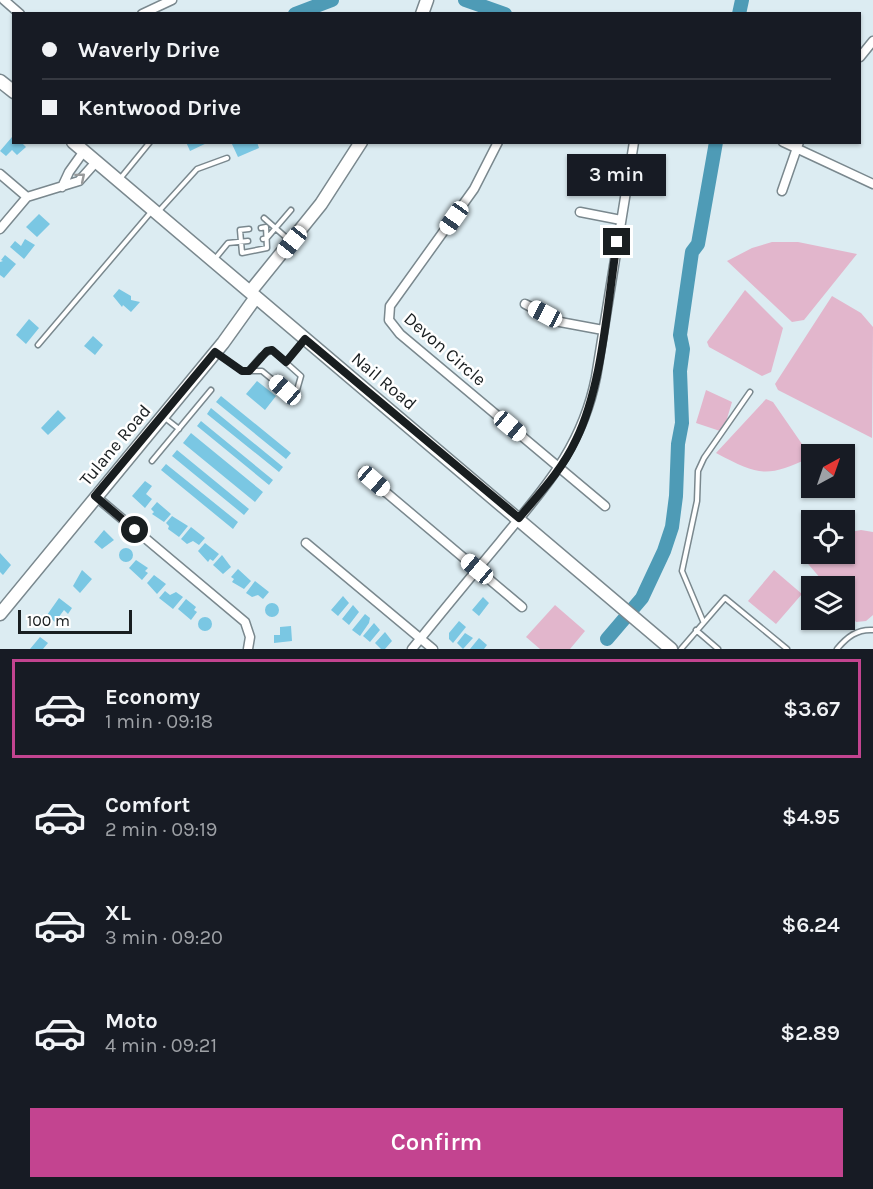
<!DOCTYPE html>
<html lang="en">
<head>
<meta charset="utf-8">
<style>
  :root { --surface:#171b24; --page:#242831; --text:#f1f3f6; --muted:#9ea1a6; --line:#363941; --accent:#c34490 }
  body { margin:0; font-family:Karla,sans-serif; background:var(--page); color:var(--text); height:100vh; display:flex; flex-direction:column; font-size:22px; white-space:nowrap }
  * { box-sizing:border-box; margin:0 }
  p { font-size:20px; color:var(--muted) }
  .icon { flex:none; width:33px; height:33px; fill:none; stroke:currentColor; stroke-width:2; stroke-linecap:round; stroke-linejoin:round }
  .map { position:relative; height:649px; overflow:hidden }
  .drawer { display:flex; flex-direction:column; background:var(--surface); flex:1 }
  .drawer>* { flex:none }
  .hud { position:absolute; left:12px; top:12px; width:849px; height:132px; border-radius:0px; box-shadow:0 2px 4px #0004; display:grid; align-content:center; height:132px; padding:0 30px; background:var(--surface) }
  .needle { width:39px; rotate:40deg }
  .buttons { position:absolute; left:801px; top:444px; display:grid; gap:12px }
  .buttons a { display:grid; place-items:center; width:54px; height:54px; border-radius:0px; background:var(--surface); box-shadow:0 2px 4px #0004; font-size:30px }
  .scale { position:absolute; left:18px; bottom:15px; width:114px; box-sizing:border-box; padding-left:6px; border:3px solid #191e20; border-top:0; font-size:16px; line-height:21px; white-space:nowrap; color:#191e20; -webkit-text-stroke:4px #fff; paint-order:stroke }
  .end { position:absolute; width:27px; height:27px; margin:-14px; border:8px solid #191e20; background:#fff; box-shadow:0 0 0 3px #fff }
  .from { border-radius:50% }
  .bubble { position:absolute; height:42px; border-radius:0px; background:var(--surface); box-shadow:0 2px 4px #0004; font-size:20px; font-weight:600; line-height:42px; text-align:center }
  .car { position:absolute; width:18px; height:36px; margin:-18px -9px; border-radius:8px; box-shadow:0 0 4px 2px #0007; background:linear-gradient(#fff 24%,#345 0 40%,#fff 0 76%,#345 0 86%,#fff 0) }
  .hud b { display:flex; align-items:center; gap:21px; height:57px; font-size:22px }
  .hud b+b { border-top:2px solid var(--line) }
  .hud i { width:15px; height:15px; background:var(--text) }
  ul { padding:10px 0 0; list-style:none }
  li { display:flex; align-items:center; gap:18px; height:99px; margin:0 12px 9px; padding:0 18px; border:3px solid transparent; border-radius:0px }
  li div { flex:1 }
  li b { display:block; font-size:22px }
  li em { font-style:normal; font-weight:600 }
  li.selected { border-color:var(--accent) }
  li>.icon { width:54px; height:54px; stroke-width:1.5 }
  .primary-button { display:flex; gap:12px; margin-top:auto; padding:12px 30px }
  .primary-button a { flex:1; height:69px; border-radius:0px; background:var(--accent); color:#fff; font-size:24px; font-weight:600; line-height:69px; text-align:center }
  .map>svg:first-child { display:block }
</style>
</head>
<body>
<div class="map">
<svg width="873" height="649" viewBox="0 0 873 649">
  <rect width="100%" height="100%" fill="#dcecf2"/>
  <!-- green -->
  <path fill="#e2b6cc" d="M772,242H798L857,254L804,320L792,322L727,261L752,248Z
    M745,290L783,328L771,372L762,376L709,347L707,342Z
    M832,296L861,313L873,327L872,438L778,390L775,384Z
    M706,390L732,402L723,432L696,423Z
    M766,399L773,402L811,457C766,478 760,476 716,453Z
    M861,530L873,532V615L866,621L856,622L845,607L844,586H827L803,558L811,549L812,554H844L845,533Z
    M774,570L802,594L776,624L748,601Z
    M555,605L585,631L570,649H540L526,637Z"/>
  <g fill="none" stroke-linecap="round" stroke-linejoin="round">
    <!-- river -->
    <path stroke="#4e9bb6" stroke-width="14" d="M465,0L505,14
      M295,14L332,0
      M739,14L742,0
      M607,639L642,598L664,551L672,527L676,496L678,444L682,423L680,371L683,349L680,335L692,252L698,244L716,142"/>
  </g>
  <!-- building -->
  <path fill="#7ac7e3" d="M12,137L14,142H21L26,147L17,155L12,150L6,156L0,151Z
    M186,142H209L190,151Z
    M231,142H257L259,148L238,157Z
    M39,214L50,224L37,237L26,227Z
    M25,239L35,245L24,259L10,247L15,241L21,246Z
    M5,255L16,264L4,278L0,275V262L3,261L1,260Z
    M119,289L131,296V300L140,302L131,312L123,305L122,307L113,296Z
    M29,319L39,328L26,344L16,335Z
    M93,336L103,345L95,355L84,346Z
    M257,381L276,396L265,410L246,394Z
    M221,396L291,453L286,459L216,402Z
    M211,408L283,467L279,472L207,414Z
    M58,410L66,418L48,435L41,428Z
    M201,421L273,480L269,485L197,426Z
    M191,433L263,492L255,502L183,443Z
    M177,450L249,509L244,515L172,456Z
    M166,464L238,522L233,529L161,470Z
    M145,481L152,486L146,494L152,499L145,508L132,496Z
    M157,502L171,514L164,522L152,514L154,512L151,509Z
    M172,516L188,526L179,537L168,529L169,526L166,523Z
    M191,527L205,538L199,545L193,541L187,544L181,539Z
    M104,530L114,540L102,549L94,542Z
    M205,543L219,554L213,561L210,559L208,562L198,551Z
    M119 555a7 7 0 1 1 14 0a7 7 0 1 1-14 0Z
    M0,553L11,565L3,575L0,572Z
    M222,555L231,567L223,574L213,565Z
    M136,560L148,568L145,571L148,573L142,580L129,568Z
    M238,569L251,581L244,589L232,582L234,579L231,577Z
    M82,570L92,579L80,593L73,586Z
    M154,575L166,584L157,594L147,583Z
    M255,581L269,592L263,599L258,595L252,597L246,593Z
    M165,591L170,595L176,592L183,597L173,609L159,598Z
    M343,596L349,603L338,616L331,610Z
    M483,597L489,603L479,616L472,610Z
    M59,598L72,608L68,614L64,610L55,622L47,615Z
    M186,599L196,607L194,610L197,612L191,620L178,609Z
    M265 610a7 7 0 1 1 14 0a7 7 0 1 1-14 0Z
    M353,605L359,612L349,625L342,619Z
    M365,614L370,618L369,623L360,636L352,630Z
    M198 624a7 7 0 1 1 14 0a7 7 0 1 1-14 0Z
    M459,621L466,627L453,643L449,639V633Z
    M374,623L380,630L370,642L363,636Z
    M291,626L292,641L274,643V635H280V627Z
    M385,632L392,641L385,649H381L375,643Z
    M465,633L473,638L463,649L457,643Z
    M40,637L48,643L43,649H30Z
    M479,638L487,645L484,649H470Z"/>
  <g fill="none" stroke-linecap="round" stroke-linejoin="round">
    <!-- lane casing -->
    <g stroke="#7a888e" stroke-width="7">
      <path id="lane" d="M119,180L150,142
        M158,212L197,169L227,158
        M264,218L289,240
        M249,229L240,230L242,253L267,248L266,227L261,228
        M263,239L267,238L291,210
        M214,260L228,243L248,241
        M38,345L151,212
        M218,354L242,371H262L285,390H297L301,376L272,350L261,356L248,371
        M286,362L304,340
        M165,418L179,429
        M152,461L211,390
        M703,621L682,571L697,501L698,471L704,458L750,392
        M696,630L718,649
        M681,649L725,598L787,649
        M837,649C847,637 857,629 873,630"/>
    </g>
    <!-- street casing -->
    <g stroke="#7a888e" stroke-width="11">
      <path id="street" d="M4,0L20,14
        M142,14L172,0
        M860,57L873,41
        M498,142L474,189L390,306L389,320L400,334L605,506
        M783,142L873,184
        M0,174L27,197
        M62,187L69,172L84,151
        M782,191L799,142
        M580,212L621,220
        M0,229L27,197L79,181L96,162
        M525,304L560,322L603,330
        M363,473L522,607
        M95,496L245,622L250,637L248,649
        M306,543L433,649
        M412,649C441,613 470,578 500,542C544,488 582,448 596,377L634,142"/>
    </g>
    <!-- secondary casing -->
    <g stroke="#7a888e" stroke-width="15">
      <path id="secondary" d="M422,14L427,0
        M0,81L14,92
        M73,142L671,649
        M250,292L321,204L361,142
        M0,614L223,343L256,297"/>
    </g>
    <!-- lane -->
    <use href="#lane" stroke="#fff" stroke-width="4"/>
    <!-- street -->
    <use href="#street" stroke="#fff" stroke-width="8"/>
    <!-- secondary -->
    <use href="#secondary" stroke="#fff" stroke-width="12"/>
  </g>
  <!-- one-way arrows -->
  <defs><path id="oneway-chevron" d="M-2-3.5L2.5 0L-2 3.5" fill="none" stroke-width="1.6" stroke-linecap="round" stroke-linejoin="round" transform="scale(1.5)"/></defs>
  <use stroke="#989a9b" href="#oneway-chevron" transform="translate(81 177) rotate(-40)"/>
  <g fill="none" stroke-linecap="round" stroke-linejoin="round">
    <!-- route -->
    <path stroke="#191e20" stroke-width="8" d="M135,530L95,496L215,352L242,371H249L267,351L272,350L286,362L305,339L519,518C540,493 562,470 576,440C603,385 607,304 617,242"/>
  </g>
  <g text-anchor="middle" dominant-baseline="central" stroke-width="5" stroke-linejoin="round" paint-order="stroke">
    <!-- street labels -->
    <g font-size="18" fill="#191e20" stroke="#fff">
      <text transform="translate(445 349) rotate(41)">Devon Circle</text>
      <text transform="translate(384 381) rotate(40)">Nail Road</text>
      <text transform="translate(115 445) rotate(-50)">Tulane Road</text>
    </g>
  </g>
</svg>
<div class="buttons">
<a><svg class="needle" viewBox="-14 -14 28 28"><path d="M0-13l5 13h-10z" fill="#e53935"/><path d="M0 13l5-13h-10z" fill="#9ea1a6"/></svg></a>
<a><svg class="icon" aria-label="locate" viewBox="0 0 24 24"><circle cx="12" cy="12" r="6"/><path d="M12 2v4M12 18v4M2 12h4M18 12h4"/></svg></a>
<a><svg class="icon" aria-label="layers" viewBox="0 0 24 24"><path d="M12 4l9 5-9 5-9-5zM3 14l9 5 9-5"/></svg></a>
</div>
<div class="scale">100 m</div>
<i class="end from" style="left:135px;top:530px"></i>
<i class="end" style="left:617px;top:242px"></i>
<div class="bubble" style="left:567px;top:154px;width:99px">3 min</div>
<i class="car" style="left:454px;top:218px;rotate:215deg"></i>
<i class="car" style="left:292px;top:242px;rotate:219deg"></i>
<i class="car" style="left:545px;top:314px;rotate:298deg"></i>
<i class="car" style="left:285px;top:390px;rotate:311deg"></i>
<i class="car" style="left:510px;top:426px;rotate:130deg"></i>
<i class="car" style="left:374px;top:481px;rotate:131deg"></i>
<i class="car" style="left:477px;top:569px;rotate:310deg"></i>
<div class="hud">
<b><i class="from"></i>Waverly Drive</b>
<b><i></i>Kentwood Drive</b>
</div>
</div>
<section class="drawer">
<ul>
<li class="selected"><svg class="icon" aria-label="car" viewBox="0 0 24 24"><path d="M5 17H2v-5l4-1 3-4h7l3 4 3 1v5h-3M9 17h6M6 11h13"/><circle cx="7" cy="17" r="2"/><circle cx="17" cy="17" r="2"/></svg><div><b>Economy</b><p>1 min · 09:18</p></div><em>$3.67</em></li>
<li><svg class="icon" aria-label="car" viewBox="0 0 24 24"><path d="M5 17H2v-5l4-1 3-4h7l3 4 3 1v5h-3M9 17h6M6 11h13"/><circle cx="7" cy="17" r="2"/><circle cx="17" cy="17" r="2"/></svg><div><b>Comfort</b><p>2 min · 09:19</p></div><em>$4.95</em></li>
<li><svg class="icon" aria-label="car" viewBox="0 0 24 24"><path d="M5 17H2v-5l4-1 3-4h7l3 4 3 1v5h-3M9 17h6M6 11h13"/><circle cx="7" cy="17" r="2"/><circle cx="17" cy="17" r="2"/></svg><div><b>XL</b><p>3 min · 09:20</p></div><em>$6.24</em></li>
<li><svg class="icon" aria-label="car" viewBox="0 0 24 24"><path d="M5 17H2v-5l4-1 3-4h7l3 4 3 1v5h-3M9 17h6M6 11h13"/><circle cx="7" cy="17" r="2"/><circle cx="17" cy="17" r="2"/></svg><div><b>Moto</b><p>4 min · 09:21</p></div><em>$2.89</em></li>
</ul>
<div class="primary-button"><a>Confirm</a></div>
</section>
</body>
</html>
